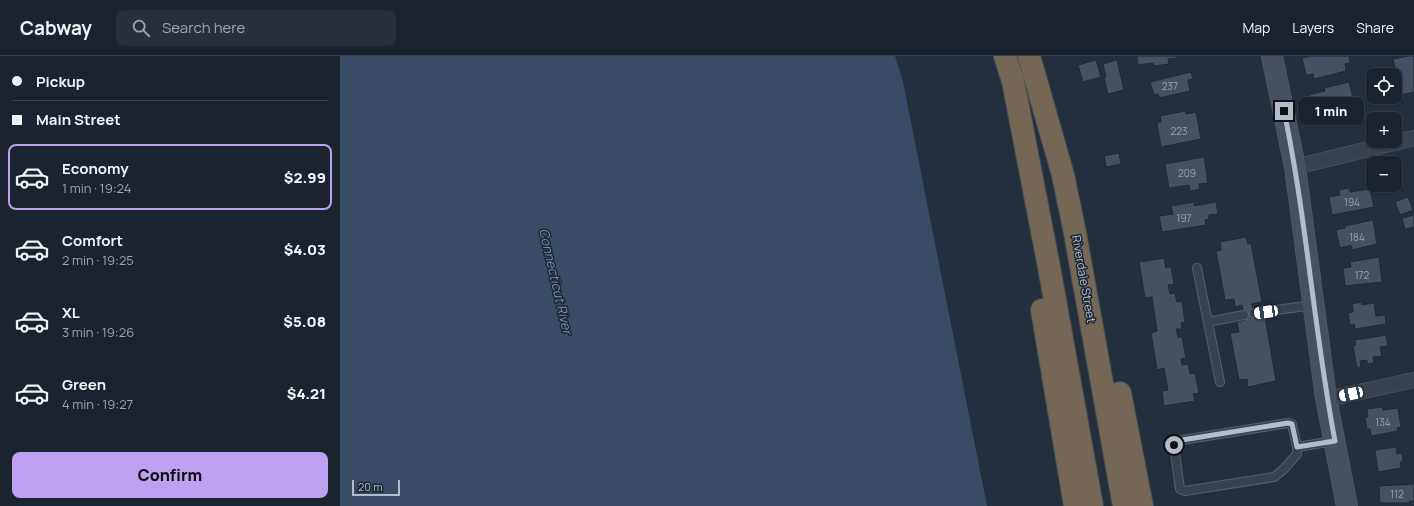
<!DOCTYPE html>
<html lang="en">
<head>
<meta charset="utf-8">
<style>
  :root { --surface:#1b232e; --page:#282f3a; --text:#f1f3f6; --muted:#a0a4aa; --line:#39404a; --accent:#bca0f2 }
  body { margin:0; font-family:Manrope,sans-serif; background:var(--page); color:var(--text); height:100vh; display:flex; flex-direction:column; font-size:15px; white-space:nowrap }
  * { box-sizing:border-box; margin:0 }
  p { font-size:13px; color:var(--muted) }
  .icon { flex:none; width:22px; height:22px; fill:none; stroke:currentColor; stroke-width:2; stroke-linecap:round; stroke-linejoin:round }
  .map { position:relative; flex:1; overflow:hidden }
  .details { display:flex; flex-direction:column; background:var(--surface); width:340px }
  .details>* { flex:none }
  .banner { display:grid; align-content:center; height:88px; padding:0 12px; background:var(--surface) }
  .controls { position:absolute; left:1026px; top:12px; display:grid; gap:8px }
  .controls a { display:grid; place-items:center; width:36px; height:36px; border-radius:8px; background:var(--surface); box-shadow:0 1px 3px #0004,0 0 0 1px var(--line); font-size:20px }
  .scale { position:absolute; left:12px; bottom:10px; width:48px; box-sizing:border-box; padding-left:4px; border:2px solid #b4bcc9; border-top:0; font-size:11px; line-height:14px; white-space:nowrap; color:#b4bcc9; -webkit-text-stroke:3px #1d2633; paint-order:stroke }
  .end { position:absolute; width:18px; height:18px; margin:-9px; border:5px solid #b4bcc9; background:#111; box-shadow:0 0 0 2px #111 }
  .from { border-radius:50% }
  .bubble { position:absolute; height:28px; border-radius:8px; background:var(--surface); box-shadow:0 1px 3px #0004,0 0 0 1px var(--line); font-size:13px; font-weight:800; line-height:28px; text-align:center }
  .car { position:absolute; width:12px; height:24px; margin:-12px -6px; border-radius:5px; box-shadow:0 0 3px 1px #0007; background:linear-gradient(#fff 24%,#345 0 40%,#fff 0 76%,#345 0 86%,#fff 0) }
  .banner b { display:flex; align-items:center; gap:14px; height:38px; font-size:15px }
  .banner b+b { border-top:1px solid var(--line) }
  .banner i { width:10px; height:10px; background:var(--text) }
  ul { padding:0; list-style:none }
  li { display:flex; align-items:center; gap:12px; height:66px; margin:0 8px 6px; padding:0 4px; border:2px solid transparent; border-radius:8px }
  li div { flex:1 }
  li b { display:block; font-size:15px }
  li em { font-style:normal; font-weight:800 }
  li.selected { border-color:var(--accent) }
  li>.icon { width:36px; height:36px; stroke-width:1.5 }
  .cta { display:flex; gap:8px; margin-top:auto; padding:8px 12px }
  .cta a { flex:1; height:46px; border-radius:8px; background:var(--accent); color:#111; font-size:16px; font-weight:800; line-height:46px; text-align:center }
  header { display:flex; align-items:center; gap:24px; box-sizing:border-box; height:56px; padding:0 20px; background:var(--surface); border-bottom:1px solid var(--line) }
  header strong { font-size:19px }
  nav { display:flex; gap:22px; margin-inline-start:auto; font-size:14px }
  .search { width:280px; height:36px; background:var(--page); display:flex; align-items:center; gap:10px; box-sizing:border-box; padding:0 14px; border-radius:8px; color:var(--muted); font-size:15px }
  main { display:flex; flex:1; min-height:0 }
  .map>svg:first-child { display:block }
</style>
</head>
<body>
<header>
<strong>Cabway</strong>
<div class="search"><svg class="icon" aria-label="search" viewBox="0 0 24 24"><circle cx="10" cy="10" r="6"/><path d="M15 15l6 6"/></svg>Search here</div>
<nav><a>Map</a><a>Layers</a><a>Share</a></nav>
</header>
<main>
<section class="details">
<div class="banner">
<b><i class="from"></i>Pickup</b>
<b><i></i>Main Street</b>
</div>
<ul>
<li class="selected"><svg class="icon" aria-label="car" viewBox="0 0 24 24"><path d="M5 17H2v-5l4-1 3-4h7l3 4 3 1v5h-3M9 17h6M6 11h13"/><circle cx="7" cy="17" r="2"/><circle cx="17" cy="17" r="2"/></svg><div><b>Economy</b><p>1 min · 19:24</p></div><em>$2.99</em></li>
<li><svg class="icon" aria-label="car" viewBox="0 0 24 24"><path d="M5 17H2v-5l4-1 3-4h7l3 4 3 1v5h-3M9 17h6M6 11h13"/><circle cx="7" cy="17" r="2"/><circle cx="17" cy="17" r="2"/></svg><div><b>Comfort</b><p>2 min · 19:25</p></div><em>$4.03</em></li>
<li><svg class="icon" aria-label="car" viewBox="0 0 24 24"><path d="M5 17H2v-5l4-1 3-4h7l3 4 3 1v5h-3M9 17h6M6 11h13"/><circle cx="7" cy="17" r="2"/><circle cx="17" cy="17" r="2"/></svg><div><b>XL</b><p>3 min · 19:26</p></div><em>$5.08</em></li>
<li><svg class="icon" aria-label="car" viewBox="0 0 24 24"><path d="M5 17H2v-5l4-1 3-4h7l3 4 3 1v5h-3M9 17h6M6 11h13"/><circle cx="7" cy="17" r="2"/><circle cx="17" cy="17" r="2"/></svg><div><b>Green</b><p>4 min · 19:27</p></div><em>$4.21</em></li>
</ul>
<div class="cta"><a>Confirm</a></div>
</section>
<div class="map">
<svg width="1074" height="450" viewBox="0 0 1074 450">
  <rect width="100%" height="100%" fill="#242f3e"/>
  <!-- water -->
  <path fill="#394c67" d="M0,0H555L563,26L647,450H0Z"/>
  <!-- building -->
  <path fill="#455162" stroke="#1f2835" d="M797,0H836L837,2L828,3L829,8L814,10L813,7L798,9Z
    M971,0H1009L1010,7L1005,8L1006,15L974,23L973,18L966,19L962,2Z
    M1068,0H1074V36L1061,39L1053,3Z
    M756,4L761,21L743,26L738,9Z
    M777,4L784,34L768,38L764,21H766L763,8Z
    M1035,13L1037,19H1033V34H1031L1027,15Z
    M851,16L853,23L848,24L850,35L819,42L818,38L814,39L810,26Z
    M1009,26L1014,46L998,50L999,53L987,56L986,54L977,56L975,48L971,49L969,39L985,35L984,32Z
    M845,55L846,58L856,56L861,83L821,91L817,67L821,66L820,60Z
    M779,97L781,108L766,111L764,100Z
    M864,101L868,127L859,128L860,133L850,135L849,129L829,132L825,108Z
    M1009,132L1010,136L1030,133L1034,151L992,159L989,141L1000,139L999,134Z
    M1068,141L1073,154L1060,159L1055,146Z
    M854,146V150L876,146L878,158L869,159V163L865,164L866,169L822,176L819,160L833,158L831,150Z
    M1074,159V171L1065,173L1062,162Z
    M1033,164L1037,188L1012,194L1011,189L1000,192L996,174L1005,172V170Z
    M906,181L908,188L911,187L922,246L912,248L915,263L925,261L936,325L908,331L907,323L899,324L890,277L899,276L897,266L905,264L902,249L895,251L894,243L885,244L876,195L881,194L880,186Z
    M1039,201L1042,226L1005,230L1003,212L1011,211L1010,206Z
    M824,202L826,212L831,211L834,228L828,229L830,238L835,237L837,246L842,245L845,266L841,267L842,273H836L838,281H842L846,302L841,303L842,309L848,308L850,318L855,317L859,337L853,338L855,345L824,350L822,335L828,334L824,312L817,314L811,277L817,275L812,241L805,242L799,206Z
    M1022,246V249L1034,247L1036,260L1045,259L1046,268L1015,273L1014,268L1010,269L1008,257L1013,256L1012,248Z
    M1046,279L1048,290L1040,291L1042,300L1033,301L1034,307L1027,308V304L1020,305L1021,311L1017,312L1013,290L1016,289L1015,284Z
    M1042,351L1043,354L1058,352L1061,371L1057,372L1058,375L1031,380L1030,373H1027L1025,361H1028L1027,353Z
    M1056,391L1057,398L1062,397L1063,406H1060L1061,412L1038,416L1035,394Z
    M1074,428V445H1069L1070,447H1040L1039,430Z"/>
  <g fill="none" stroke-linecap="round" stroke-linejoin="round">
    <!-- lane casing -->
    <g stroke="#565f6c" stroke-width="10">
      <path id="lane" d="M857,212L880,326
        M914,257L973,249
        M868,266L904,259
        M957,391L952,368L948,367L836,385L834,389L840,433L845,435L934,421L944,413L957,398V391L994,385"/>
    </g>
    <!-- street casing -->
    <g stroke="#565f6c" stroke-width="16">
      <path id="street" d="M955,111L1074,82
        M987,343L1074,324"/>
    </g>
    <!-- secondary casing -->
    <g stroke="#565f6c" stroke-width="22">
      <path id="secondary" d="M932,0L955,111L986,342L1007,450"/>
    </g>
    <!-- highway casing -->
    <g stroke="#434c59" stroke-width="24">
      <path id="highway" d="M665,0L673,25L709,211L752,450
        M689,0L723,119L735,177L784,450
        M702,254L735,450
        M780,337L802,450"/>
    </g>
    <!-- lane -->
    <use href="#lane" stroke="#38414e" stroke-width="8"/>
    <!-- street -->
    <use href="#street" stroke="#38414e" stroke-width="15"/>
    <!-- secondary -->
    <use href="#secondary" stroke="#465061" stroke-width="21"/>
    <!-- highway -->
    <use href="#highway" stroke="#746855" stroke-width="22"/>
  </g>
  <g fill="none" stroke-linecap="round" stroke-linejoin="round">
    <!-- route -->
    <path stroke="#b4bcc9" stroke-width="5" d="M834,389L836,385L948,367L952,368L957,391L995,385C974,276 967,164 944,55"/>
  </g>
  <g text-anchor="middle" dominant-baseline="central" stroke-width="3" stroke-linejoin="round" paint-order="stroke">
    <!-- number labels -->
    <g font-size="10" fill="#98a1af">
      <text x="830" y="30">237</text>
      <text x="839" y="75">223</text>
      <text x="847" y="117">209</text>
      <text x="1012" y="146">194</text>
      <text x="844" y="162">197</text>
      <text x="1017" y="181">184</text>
      <text x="1022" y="219">172</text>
      <text x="1043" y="366">134</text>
      <text x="1057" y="438">112</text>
    </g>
    <!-- street labels -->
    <g font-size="12" fill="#b4bcc9" stroke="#1d2633">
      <text transform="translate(744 223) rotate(80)">Riverdale Street</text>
    </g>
    <!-- water labels -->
    <g font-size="13" font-style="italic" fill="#7c92b1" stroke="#1d2633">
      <text transform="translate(216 225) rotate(77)">Connecticut River</text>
    </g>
  </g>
</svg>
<div class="controls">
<a><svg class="icon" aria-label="locate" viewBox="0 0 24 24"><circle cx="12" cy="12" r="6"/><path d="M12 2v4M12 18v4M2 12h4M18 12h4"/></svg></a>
<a>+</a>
<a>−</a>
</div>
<div class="scale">20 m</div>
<i class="end from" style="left:834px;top:389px"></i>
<i class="end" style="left:944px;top:55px"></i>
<div class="bubble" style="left:958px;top:41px;width:66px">1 min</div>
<i class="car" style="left:926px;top:256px;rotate:262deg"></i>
<i class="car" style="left:1011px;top:338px;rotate:258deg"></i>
</div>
</main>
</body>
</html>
